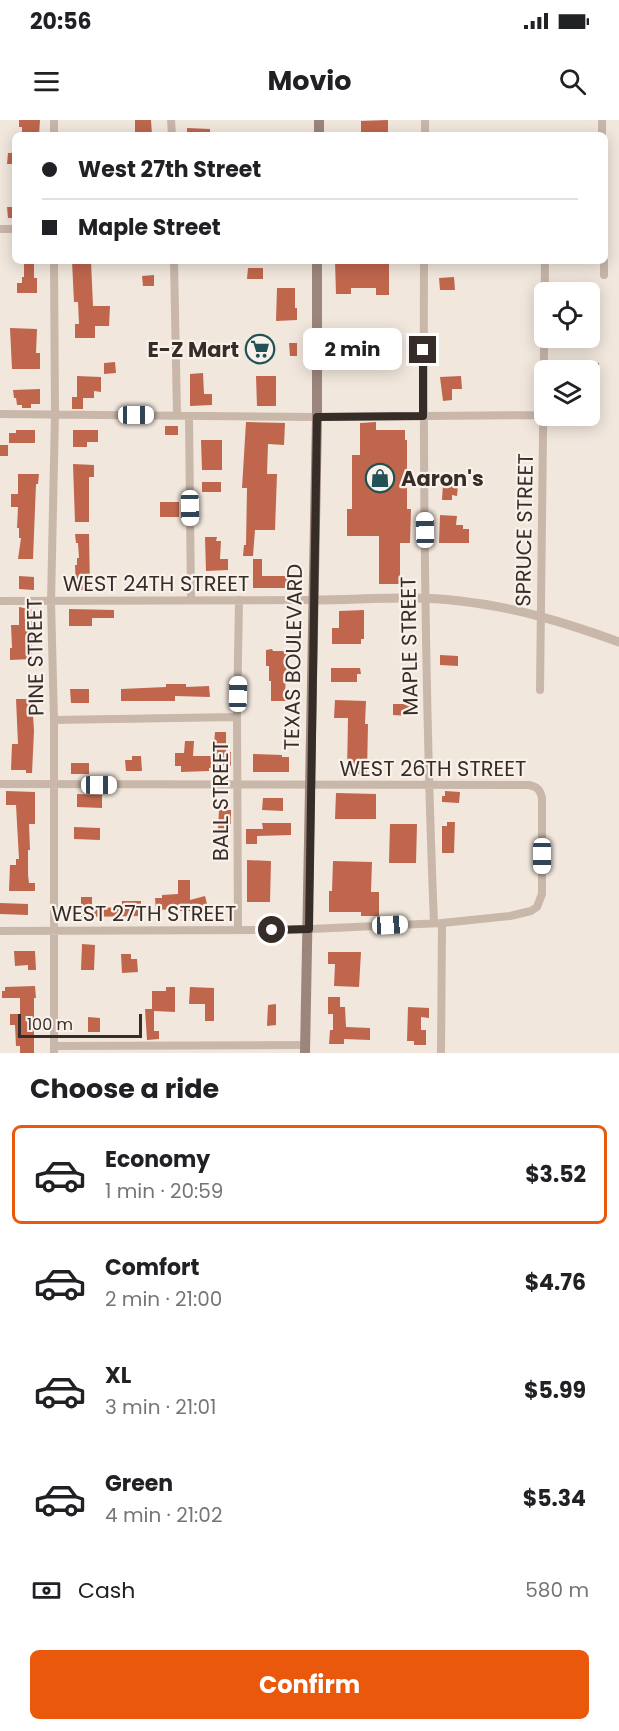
<!DOCTYPE html>
<html lang="en">
<head>
<meta charset="utf-8">
<style>
  :root { --surface:#fff; --page:#f2f2f2; --text:#202124; --muted:#757577; --line:#e0e0e0; --accent:#ea580c }
  body { margin:0; font-family:Poppins,sans-serif; background:var(--page); color:var(--text); height:100vh; display:flex; flex-direction:column; font-size:22px; white-space:nowrap }
  * { box-sizing:border-box; margin:0 }
  p { font-size:20px; color:var(--muted) }
  .icon { flex:none; width:33px; height:33px; fill:none; stroke:currentColor; stroke-width:2; stroke-linecap:round; stroke-linejoin:round }
  .map { position:relative; height:933px; overflow:hidden }
  .panel { display:flex; flex-direction:column; background:var(--surface); flex:1 }
  .panel>* { flex:none }
  .banner { position:absolute; left:12px; top:12px; width:596px; height:132px; border-radius:9px; box-shadow:0 3px 15px #0003; display:grid; align-content:center; height:132px; padding:0 30px; background:var(--surface) }
  .fabs { position:absolute; left:534px; top:162px; display:grid; gap:12px }
  .fabs a { display:grid; place-items:center; width:66px; height:66px; border-radius:9px; background:var(--surface); box-shadow:0 3px 15px #0003; font-size:30px }
  .scale { position:absolute; left:18px; bottom:15px; width:124px; box-sizing:border-box; padding-left:6px; border:3px solid #362d29; border-top:0; font-size:16px; line-height:21px; white-space:nowrap; color:#362d29; -webkit-text-stroke:4px #f9f1ea; paint-order:stroke }
  .end { position:absolute; width:27px; height:27px; margin:-14px; border:8px solid #362d29; background:#fff; box-shadow:0 0 0 3px #fff }
  .from { border-radius:50% }
  .bubble { position:absolute; height:42px; border-radius:9px; background:var(--surface); box-shadow:0 3px 15px #0003; font-size:20px; font-weight:700; line-height:42px; text-align:center }
  .car { position:absolute; width:18px; height:36px; margin:-18px -9px; border-radius:8px; box-shadow:0 0 4px 2px #0007; background:linear-gradient(#fff 24%,#345 0 40%,#fff 0 76%,#345 0 86%,#fff 0) }
  .banner b { display:flex; align-items:center; gap:21px; height:57px; font-size:22px }
  .banner b+b { border-top:2px solid var(--line) }
  .banner i { width:15px; height:15px; background:var(--text) }
  ul { padding:0; list-style:none }
  li { display:flex; align-items:center; gap:18px; height:99px; margin:0 12px 9px; padding:0 18px; border:3px solid transparent; border-radius:9px }
  li div { flex:1 }
  li b { display:block; font-size:22px }
  li em { font-style:normal; font-weight:700 }
  li.selected { border-color:var(--accent) }
  li>.icon { width:54px; height:54px; stroke-width:1.5 }
  h2 { padding:0 30px; font-size:27px; line-height:72px }
  .pay { display:flex; align-items:center; gap:15px; height:66px; padding:0 30px; font-size:22px }
  .pay p { margin-inline-start:auto }
  .primary-button { display:flex; gap:12px; margin-top:auto; padding:12px 30px }
  .primary-button a { flex:1; height:69px; border-radius:9px; background:var(--accent); color:#fff; font-size:24px; font-weight:700; line-height:69px; text-align:center }
  .status { display:flex; justify-content:space-between; align-items:center; height:42px; padding:0 30px; background:var(--surface); direction:ltr }
  .status svg { height:16px; fill:currentColor }
  header { display:flex; justify-content:space-between; align-items:center; height:78px; padding:0 30px; background:var(--surface); font-size:27px; font-weight:700 }
  .map>svg:first-child { display:block }
</style>
</head>
<body>
<div class="status"><b>20:56</b><svg viewBox="0 0 49 12"><path d="M0 12V9h3v3zM5 12V6h3v6zM10 12V3h3v9zM15 12V0h3v12zM26 1h20v11H26zM47 4h2v5h-2z"/></svg></div>
<header><svg class="icon" aria-label="menu" viewBox="0 0 24 24"><path d="M4 6h16M4 12h16M4 18h16"/></svg>Movio<svg class="icon" aria-label="search" viewBox="0 0 24 24"><circle cx="10" cy="10" r="6"/><path d="M15 15l6 6"/></svg></header>
<div class="map">
<svg width="619" height="933" viewBox="0 0 619 933">
  <rect width="100%" height="100%" fill="#f1e7dd"/>
  <!-- building -->
  <path fill="#bf664d" d="M19,0H40L39,15H22V7H19Z
    M135,0H151L152,15H135Z
    M388,0V15H361V1Z
    M187,8L210,9V15H187Z
    M8,33H15V44H7Z
    M7,87H15V98H8Z
    M24,141H34V158H37V173H17V163H22V157H24Z
    M72,141H91L93,186H110L109,206H95V218H75V204H79L78,182H74Z
    M335,141H389V175H376V168H351V174H336Z
    M248,148H263V159H247Z
    M154,155V166H143L142,156Z
    M454,157L455,170H440L439,158Z
    M277,168H295V188H297V200L276,201Z
    M10,208L37,209L36,233H40V249H12Z
    M249,219H270L271,238L249,239Z
    M289,223H297V236H290Z
    M115,242L116,253L104,254V243Z
    M584,243H599L598,285H590V250H584Z
    M203,253L204,274H212V285L190,286V254Z
    M77,256L101,257V272L94,271V278H83V289H72V277H77Z
    M256,256H276V286H257Z
    M461,256L462,269H452V280L443,281L440,257Z
    M40,269V284H31V288H22V285H17L16,278H14L13,270Z
    M246,302L285,303L284,325L268,324L267,354H277L275,410H255L253,436H243L244,425H246L247,368H242Z
    M376,302V310H405V320H407V389H411L410,423H400V464H379V416H347V389H352V335H360V303Z
    M165,306H178V315H165Z
    M16,310H35V323H9V313H16Z
    M73,310H98V322H87V327H73Z
    M201,320H222V350H202Z
    M0,325H8V336H0Z
    M73,344L94,345V357H89V402H75Z
    M18,354H39L38,364H36L33,439H18L21,418H19V408H17L18,387H11V374H18Z
    M202,362H221V372H202Z
    M443,364L458,365L457,376L452,375V380H442Z
    M160,382H179V397H160Z
    M440,395L457,396L456,405H463V409H469V423H439Z
    M75,414H89L90,470H76L75,445H77V438H79L78,423H76Z
    M205,417H217L216,421H221L220,439H228V450L206,451Z
    M253,439H262V456H292V468H253Z
    M19,456L34,457V470L19,469Z
    M19,487L34,490V519H32V539L10,540V528H12L11,505H19Z
    M69,489L114,490V498H92V506H69Z
    M364,490V519H361V524H332V508H339V491Z
    M272,529L273,531H288L285,572H287V581H271V561H269V546H266V530Z
    M440,535L458,536V546L440,545Z
    M331,548H360L361,554H357V562H331Z
    M166,564H186V567L209,566L210,577L175,576V581H121V569L166,567Z
    M70,569H89V583H71Z
    M16,579H32L34,611L32,653H26V650H11L12,624H18Z
    M335,580L366,581L365,604H368L367,654H347L348,598H334Z
    M393,584H411V596L393,595Z
    M215,612H226V632H231V646L219,645V648H209V651L181,652V646H175V633H184L185,621H194L193,636H213Z
    M253,634L282,635V637H289V652H253Z
    M132,636H141L142,651H126L125,640H132Z
    M71,643H89V654H71Z
    M6,671L35,672V704H29L30,730H28V755L29,763H35V771H9L10,745H16V739H19L16,685H6Z
    M445,671L460,672L459,683L442,682V676H445Z
    M336,673L376,674V699H335Z
    M77,674L102,675V688L77,687Z
    M263,678H283V691L262,690Z
    M219,690H231V704H229L228,709H218Z
    M447,702H455L454,733H442V706H447Z
    M262,703H291V715L257,716V724H246V709H263Z
    M390,704H417L416,743H389Z
    M74,707L100,708V720L74,719Z
    M247,740L271,741L270,782H247Z
    M333,741L372,742L371,772H379V796H361V792H329V771H332Z
    M178,760H190V780L205,776L207,784L190,788V791H178V789L156,790L155,778H162V775L178,774Z
    M81,777H92V785L95,787L122,788V781H141V796L81,797Z
    M0,783L28,784V795L0,794Z
    M82,824L95,825L94,850H81Z
    M14,831H35L36,850H28V845L15,846Z
    M328,832H361L359,867L334,866L335,844H328Z
    M121,834H131V839H137L138,852L122,853Z
    M35,866L36,878H34V933H20V926H16L15,905H10V894H20V878H2V871H5V867Z
    M166,867H175V892L154,891V911H159V919L147,920L145,889H152V871H166Z
    M190,867L214,868V901H205V884H189Z
    M328,877H340V887H345L346,907L370,908V920L344,919V924H329L330,910H333V894H328Z
    M276,884V905L267,906L268,885Z
    M408,887L429,888V898L421,897V910H426V925H414V921H407Z
    M88,897L100,898V912H88Z"/>
  <g fill="none" stroke-linecap="round" stroke-linejoin="round">
    <!-- minor -->
    <path stroke="#c9b7aa" stroke-width="8" d="M54,0V15
      M171,0L172,15
      M602,0V15
      M425,15V0
      M0,109H15
      M174,141L177,295
      M424,141C423,362 425,582 434,803
      M604,141V155
      M0,294L317,297L543,295
      M189,296L191,480
      M0,481L313,480
      M540,570L545,141
      M54,600L237,597
      M0,664L529,665C538,667 540,670 542,678V774L537,787L531,791L510,796L442,803L289,810L0,811
      M238,810L237,597L239,480
      M54,926L305,925
      M54,933V600L51,482L55,294L54,141
      M441,933L442,803"/>
    <!-- tertiary -->
    <path stroke="#c9b7aa" stroke-width="9" d="M313,480C362,480 412,475 460,481C515,487 567,503 619,522"/>
    <!-- secondary -->
    <path stroke="#9c867b" stroke-width="10" d="M319,15V0
      M305,933L317,297V141"/>
  </g>
  <g fill="none" stroke-linecap="round" stroke-linejoin="round">
    <!-- route -->
    <path stroke="#362d29" stroke-width="8" d="M272,810L309,809L317,297L423,296V230"/>
  </g>
  <!-- icons -->
  <defs>
    <g id="supermarket-ring" transform="scale(1.5)"><circle r="9.5" fill="#f9f1ea" stroke="#215356" stroke-width="1.5"/><path d="M-6-5.5h2.5l.6 2H6L4.5 2H-2.5L-4.4-4H-6ZM-1.5 3.2a1.3 1.3 0 1 0 .1 0ZM3 3.2a1.3 1.3 0 1 0 .1 0Z" fill="#215356"/></g>
    <g id="shop-ring" transform="scale(1.5)"><circle r="9.5" fill="#f9f1ea" stroke="#215356" stroke-width="1.5"/><path d="M-5-2.5h2.3a2.7 3.5 0 0 1 5.4 0H5L5.5 6h-11ZM-1.5-2.5h3a1.5 2.3 0 0 0-3 0Z" fill="#215356"/></g>
  </defs>
  <g fill-rule="evenodd">
    <use href="#supermarket-ring" x="260" y="229"/>
    <use href="#shop-ring" x="380" y="358"/>
  </g>
  <g text-anchor="middle" dominant-baseline="central" stroke-width="4.5" stroke-linejoin="round" paint-order="stroke">
    <!-- poi labels -->
    <g font-size="21" font-weight="bold" fill="#362d29" stroke="#f9f1ea" text-anchor="end">
      <text x="239" y="229">E-Z Mart</text>
      <text x="401" y="358" text-anchor="start">Aaron's</text>
    </g>
    <!-- street labels -->
    <g font-size="21" fill="#362d29" stroke="#f9f1ea">
      <text transform="translate(524 410) rotate(-89)">SPRUCE STREET</text>
      <text x="156" y="463">WEST 24TH STREET</text>
      <text transform="translate(409 526) rotate(-91)">MAPLE STREET</text>
      <text transform="translate(35 537) rotate(-91)">PINE STREET</text>
      <text transform="translate(293 537) rotate(-89)">TEXAS BOULEVARD</text>
      <text x="433" y="648">WEST 26TH STREET</text>
      <text transform="translate(220 681) rotate(-90)">BALL STREET</text>
      <text x="144" y="793">WEST 27TH STREET</text>
    </g>
  </g>
</svg>
<div class="fabs">
<a><svg class="icon" aria-label="locate" viewBox="0 0 24 24"><circle cx="12" cy="12" r="6"/><path d="M12 2v4M12 18v4M2 12h4M18 12h4"/></svg></a>
<a><svg class="icon" aria-label="layers" viewBox="0 0 24 24"><path d="M12 4l9 5-9 5-9-5zM3 14l9 5 9-5"/></svg></a>
</div>
<div class="scale">100 m</div>
<i class="end from" style="left:272px;top:810px"></i>
<i class="end" style="left:423px;top:230px"></i>
<div class="bubble" style="left:303px;top:208px;width:99px">2 min</div>
<i class="car" style="left:136px;top:295px;rotate:90deg"></i>
<i class="car" style="left:190px;top:388px;rotate:179deg"></i>
<i class="car" style="left:425px;top:410px;rotate:359deg"></i>
<i class="car" style="left:238px;top:574px;rotate:1deg"></i>
<i class="car" style="left:99px;top:665px;rotate:90deg"></i>
<i class="car" style="left:542px;top:736px;rotate:180deg"></i>
<i class="car" style="left:390px;top:805px;rotate:87deg"></i>
<div class="banner">
<b><i class="from"></i>West 27th Street</b>
<b><i></i>Maple Street</b>
</div>
</div>
<section class="panel">
<h2>Choose a ride</h2>
<ul>
<li class="selected"><svg class="icon" aria-label="car" viewBox="0 0 24 24"><path d="M5 17H2v-5l4-1 3-4h7l3 4 3 1v5h-3M9 17h6M6 11h13"/><circle cx="7" cy="17" r="2"/><circle cx="17" cy="17" r="2"/></svg><div><b>Economy</b><p>1 min · 20:59</p></div><em>$3.52</em></li>
<li><svg class="icon" aria-label="car" viewBox="0 0 24 24"><path d="M5 17H2v-5l4-1 3-4h7l3 4 3 1v5h-3M9 17h6M6 11h13"/><circle cx="7" cy="17" r="2"/><circle cx="17" cy="17" r="2"/></svg><div><b>Comfort</b><p>2 min · 21:00</p></div><em>$4.76</em></li>
<li><svg class="icon" aria-label="car" viewBox="0 0 24 24"><path d="M5 17H2v-5l4-1 3-4h7l3 4 3 1v5h-3M9 17h6M6 11h13"/><circle cx="7" cy="17" r="2"/><circle cx="17" cy="17" r="2"/></svg><div><b>XL</b><p>3 min · 21:01</p></div><em>$5.99</em></li>
<li><svg class="icon" aria-label="car" viewBox="0 0 24 24"><path d="M5 17H2v-5l4-1 3-4h7l3 4 3 1v5h-3M9 17h6M6 11h13"/><circle cx="7" cy="17" r="2"/><circle cx="17" cy="17" r="2"/></svg><div><b>Green</b><p>4 min · 21:02</p></div><em>$5.34</em></li>
</ul>
<div class="pay"><svg class="icon" aria-label="cash" viewBox="0 0 24 24"><path d="M3 7h18v10H3z"/><circle cx="12" cy="12" r="2"/></svg>Cash<p>580 m</p></div>
<div class="primary-button"><a>Confirm</a></div>
</section>
</body>
</html>
